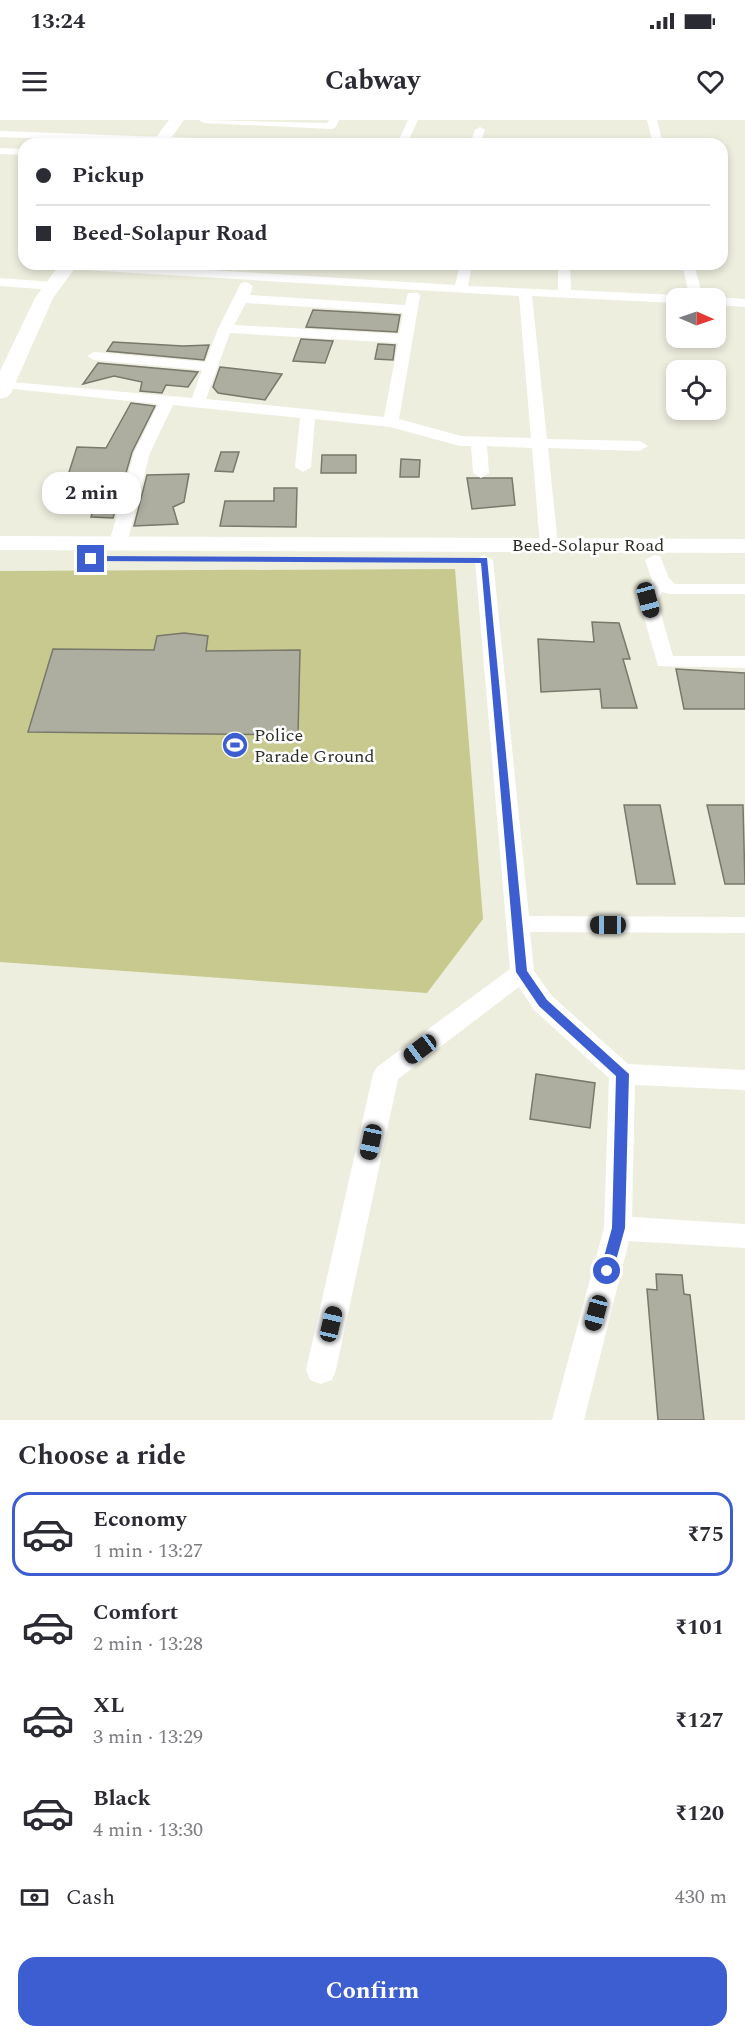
<!DOCTYPE html>
<html lang="en">
<head>
<meta charset="utf-8">
<style>
  :root { --surface:#fff; --page:#f2f2f3; --text:#2b2b33; --muted:#7c7c81; --line:#e1e1e2; --accent:#3c5ed0 }
  body { margin:0; font-family:Spectral,serif; background:var(--page); color:var(--text); height:100vh; display:flex; flex-direction:column; font-size:22px; white-space:nowrap }
  * { box-sizing:border-box; margin:0 }
  p { font-size:20px; color:var(--muted) }
  .icon { flex:none; width:33px; height:33px; fill:none; stroke:currentColor; stroke-width:2; stroke-linecap:round; stroke-linejoin:round }
  .map { position:relative; height:1300px; overflow:hidden }
  .sheet { display:flex; flex-direction:column; background:var(--surface); flex:1 }
  .sheet>* { flex:none }
  .top-card { position:absolute; left:18px; top:18px; width:710px; height:132px; border-radius:18px; box-shadow:0 3px 9px #0003; display:grid; align-content:center; height:132px; padding:0 18px; background:var(--surface) }
  .needle { width:39px; rotate:92deg }
  .fabs { position:absolute; left:666px; top:168px; display:grid; gap:12px }
  .fabs a { display:grid; place-items:center; width:60px; height:60px; border-radius:12px; background:var(--surface); box-shadow:0 3px 9px #0003; font-size:30px }
  .end { position:absolute; width:27px; height:27px; margin:-14px; border:8px solid #3c5ed0; background:#fff; box-shadow:0 0 0 3px #fff }
  .from { border-radius:50% }
  .bubble { position:absolute; height:42px; border-radius:18px; background:var(--surface); box-shadow:0 3px 9px #0003; font-size:20px; font-weight:700; line-height:42px; text-align:center }
  .car { position:absolute; width:18px; height:36px; margin:-18px -9px; border-radius:8px; box-shadow:0 0 4px 2px #0007; background:linear-gradient(#222 24%,#8ab4d8 0 40%,#222 0 76%,#8ab4d8 0 86%,#222 0) }
  .top-card b { display:flex; align-items:center; gap:21px; height:57px; font-size:22px }
  .top-card b+b { border-top:2px solid var(--line) }
  .top-card i { width:15px; height:15px; background:var(--text) }
  ul { padding:0; list-style:none }
  li { display:flex; align-items:center; gap:18px; height:84px; margin:0 12px 9px; padding:0 6px; border:3px solid transparent; border-radius:18px }
  li div { flex:1 }
  li b { display:block; font-size:22px }
  li em { font-style:normal; font-weight:700 }
  li.selected { border-color:var(--accent) }
  li>.icon { width:54px; height:54px; stroke-width:1.5 }
  h2 { padding:0 18px; font-size:27px; line-height:72px }
  .pay { display:flex; align-items:center; gap:15px; height:66px; padding:0 18px; font-size:22px }
  .pay p { margin-inline-start:auto }
  .button { display:flex; gap:12px; margin-top:auto; padding:12px 18px }
  .button a { flex:1; height:69px; border-radius:18px; background:var(--accent); color:#fff; font-size:24px; font-weight:700; line-height:69px; text-align:center }
  .status { display:flex; justify-content:space-between; align-items:center; height:42px; padding:0 30px; background:var(--surface); direction:ltr }
  .status svg { height:16px; fill:currentColor }
  header { display:flex; justify-content:space-between; align-items:center; height:78px; padding:0 18px; background:var(--surface); font-size:27px; font-weight:700 }
  .map>svg:first-child { display:block }
</style>
</head>
<body>
<div class="status"><b>13:24</b><svg viewBox="0 0 49 12"><path d="M0 12V9h3v3zM5 12V6h3v6zM10 12V3h3v9zM15 12V0h3v12zM26 1h20v11H26zM47 4h2v5h-2z"/></svg></div>
<header><svg class="icon" aria-label="menu" viewBox="0 0 24 24"><path d="M4 6h16M4 12h16M4 18h16"/></svg>Cabway<svg class="icon" aria-label="heart" viewBox="0 0 24 24"><path d="M12 20l-8-8c-3-5 5-10 8-4 3-6 11-1 8 4z"/></svg></header>
<div class="map">
<svg width="745" height="1300" viewBox="0 0 745 1300">
  <rect width="100%" height="100%" fill="#edeede"/>
  <!-- green -->
  <path fill="#c8c98e" d="M455,449L483,799L427,873L0,842V451Z"/>
  <!-- building -->
  <path fill="#aeaea0" stroke="#78786b" stroke-width="1.5" d="M313,190L370,193L400,195L397,212L306,207Z
    M301,219L333,221L325,243L293,241Z
    M113,222L183,226L209,225L204,240L107,231Z
    M378,224L395,225L393,240L375,239Z
    M98,243L198,252L188,267L166,265L162,273L140,271L142,262L114,256L83,264Z
    M220,247L282,254L265,280L218,273L213,267Z
    M131,283L155,286L132,332L113,398L91,397L93,390H57L77,327L106,328Z
    M221,332H239L233,352L215,351Z
    M322,335H356V353H321Z
    M401,339L420,340L419,357H400Z
    M189,354L184,382L173,387L178,404L134,406L147,355Z
    M467,358H512L515,385L472,389Z
    M274,368H297L296,407L220,406L225,381H274Z
    M592,502L619,503L630,539H623L637,588H602L600,569L541,572L538,519L594,522Z
    M184,513L208,516L206,531L300,530L298,615L28,612L53,529L154,530L157,516Z
    M676,549L745,553V589H684Z
    M624,685H660L675,764H637Z
    M707,685H743L745,764H725Z
    M536,954L595,963L590,1008L530,999Z
    M656,1154L682,1155L684,1174L690,1175L704,1300H658L647,1169L657,1170Z"/>
  <g fill="none" stroke-linecap="round" stroke-linejoin="round">
    <!-- street -->
    <path fill="#fff" fill-rule="evenodd" d="M199,0L327,3L329,0H339L335,8L331,9L204,3Z
      M408,0H418L407,24H397Z
      M647,0H657L663,24H653Z
      M480,7L485,10L480,24H470L475,10Z
      M0,11L274,21L279,24H186L0,17Z
      M0,28L24,29V35L0,34Z
      M113,144L455,165L460,144H472L468,166L558,170V144H570L571,170L676,175L682,178H676V183L532,176L547,319L640,321L648,326L640,331L548,328L558,425L555,429L549,430L540,425L532,328L487,326L489,353L481,358L473,353L471,326H460L390,307L315,299L311,347L303,352L295,347L300,298L173,285L150,333L127,423L118,428L109,423L134,333L158,284L4,268L0,267V261L192,278L202,250L94,240L87,236L94,232L205,242L218,209L241,163L246,162L253,166L250,175L405,185L408,173H418L420,176L399,299L461,316L531,318L519,176L68,149L62,145ZM246,183L403,193L399,214L234,205ZM230,213L398,223L384,297L206,279Z
      M682,144H694L703,178H690Z
      M0,158L53,162L60,166L53,170L0,166Z
      M716,177L745,179V187L716,185V178H711Z
      M484,435L493,440L529,796L745,797V813L530,812L534,851L552,876L628,944L745,950V970L635,965L632,1097L745,1104V1128L629,1121L584,1300H552L604,1108L609,958L534,890L519,867L398,959L336,1250L332,1260L321,1264L310,1260L306,1250L373,954L377,947L510,849L475,440Z
      M654,435L660,436L669,458L675,464H745V474H670L662,472L657,480L673,536H745V548L658,546L639,480L652,460L645,440Z"/>
    <!-- secondary -->
    <path fill="#fff" fill-rule="evenodd" d="M169,0H184L167,24H151Z
      M60,144H78L53,178L11,273L7,277L0,279V251L35,178Z
      M0,416L745,419V433L0,430Z"/>
  </g>
  <!-- route -->
  <path fill="#3c5ed0" d="M91,436L487,438L527,851L547,880L629,954L625,1108L612,1155L607,1157L600,1151L612,1108L616,956L539,886L516,852L481,443L88,441Z"/>
  <!-- icons -->
  <defs>
    <g id="stadium-disc" transform="scale(1.35)"><circle r="9.5" fill="#3c5ed0" stroke="#fff"/><path d="M0-5a6.5 5 0 1 0 0 10a6.5 5 0 1 0 0-10ZM-3.5-1.8h7v3.6h-7Z" fill="#fff"/></g>
  </defs>
  <g fill-rule="evenodd">
    <use href="#stadium-disc" x="235" y="625"/>
  </g>
  <g text-anchor="middle" dominant-baseline="central" stroke-width="5" stroke-linejoin="round" paint-order="stroke">
    <!-- street labels -->
    <g font-size="18" fill="#2d2d27" stroke="#fff">
      <text x="588" y="425">Beed-Solapur Road</text>
    </g>
    <!-- poi labels -->
    <g font-size="18" fill="#2d2d27" stroke="#fff" text-anchor="start">
      <text x="254" y="615">Police<tspan x="254" dy="21">Parade Ground</tspan></text>
    </g>
  </g>
</svg>
<div class="fabs">
<a><svg class="needle" viewBox="-14 -14 28 28"><path d="M0-13l5 13h-10z" fill="#e53935"/><path d="M0 13l5-13h-10z" fill="#7c7c81"/></svg></a>
<a><svg class="icon" aria-label="locate" viewBox="0 0 24 24"><circle cx="12" cy="12" r="6"/><path d="M12 2v4M12 18v4M2 12h4M18 12h4"/></svg></a>
</div>
<i class="end from" style="left:607px;top:1151px"></i>
<i class="end" style="left:91px;top:439px"></i>
<div class="bubble" style="left:42px;top:352px;width:99px">2 min</div>
<i class="car" style="left:648px;top:480px;rotate:165deg"></i>
<i class="car" style="left:608px;top:805px;rotate:270deg"></i>
<i class="car" style="left:420px;top:929px;rotate:233deg"></i>
<i class="car" style="left:371px;top:1022px;rotate:192deg"></i>
<i class="car" style="left:596px;top:1193px;rotate:195deg"></i>
<i class="car" style="left:331px;top:1204px;rotate:13deg"></i>
<div class="top-card">
<b><i class="from"></i>Pickup</b>
<b><i></i>Beed-Solapur Road</b>
</div>
</div>
<section class="sheet">
<h2>Choose a ride</h2>
<ul>
<li class="selected"><svg class="icon" aria-label="car" viewBox="0 0 24 24"><path d="M5 17H2v-5l4-1 3-4h7l3 4 3 1v5h-3M9 17h6M6 11h13"/><circle cx="7" cy="17" r="2"/><circle cx="17" cy="17" r="2"/></svg><div><b>Economy</b><p>1 min · 13:27</p></div><em>₹75</em></li>
<li><svg class="icon" aria-label="car" viewBox="0 0 24 24"><path d="M5 17H2v-5l4-1 3-4h7l3 4 3 1v5h-3M9 17h6M6 11h13"/><circle cx="7" cy="17" r="2"/><circle cx="17" cy="17" r="2"/></svg><div><b>Comfort</b><p>2 min · 13:28</p></div><em>₹101</em></li>
<li><svg class="icon" aria-label="car" viewBox="0 0 24 24"><path d="M5 17H2v-5l4-1 3-4h7l3 4 3 1v5h-3M9 17h6M6 11h13"/><circle cx="7" cy="17" r="2"/><circle cx="17" cy="17" r="2"/></svg><div><b>XL</b><p>3 min · 13:29</p></div><em>₹127</em></li>
<li><svg class="icon" aria-label="car" viewBox="0 0 24 24"><path d="M5 17H2v-5l4-1 3-4h7l3 4 3 1v5h-3M9 17h6M6 11h13"/><circle cx="7" cy="17" r="2"/><circle cx="17" cy="17" r="2"/></svg><div><b>Black</b><p>4 min · 13:30</p></div><em>₹120</em></li>
</ul>
<div class="pay"><svg class="icon" aria-label="cash" viewBox="0 0 24 24"><path d="M3 7h18v10H3z"/><circle cx="12" cy="12" r="2"/></svg>Cash<p>430 m</p></div>
<div class="button"><a>Confirm</a></div>
</section>
</body>
</html>
